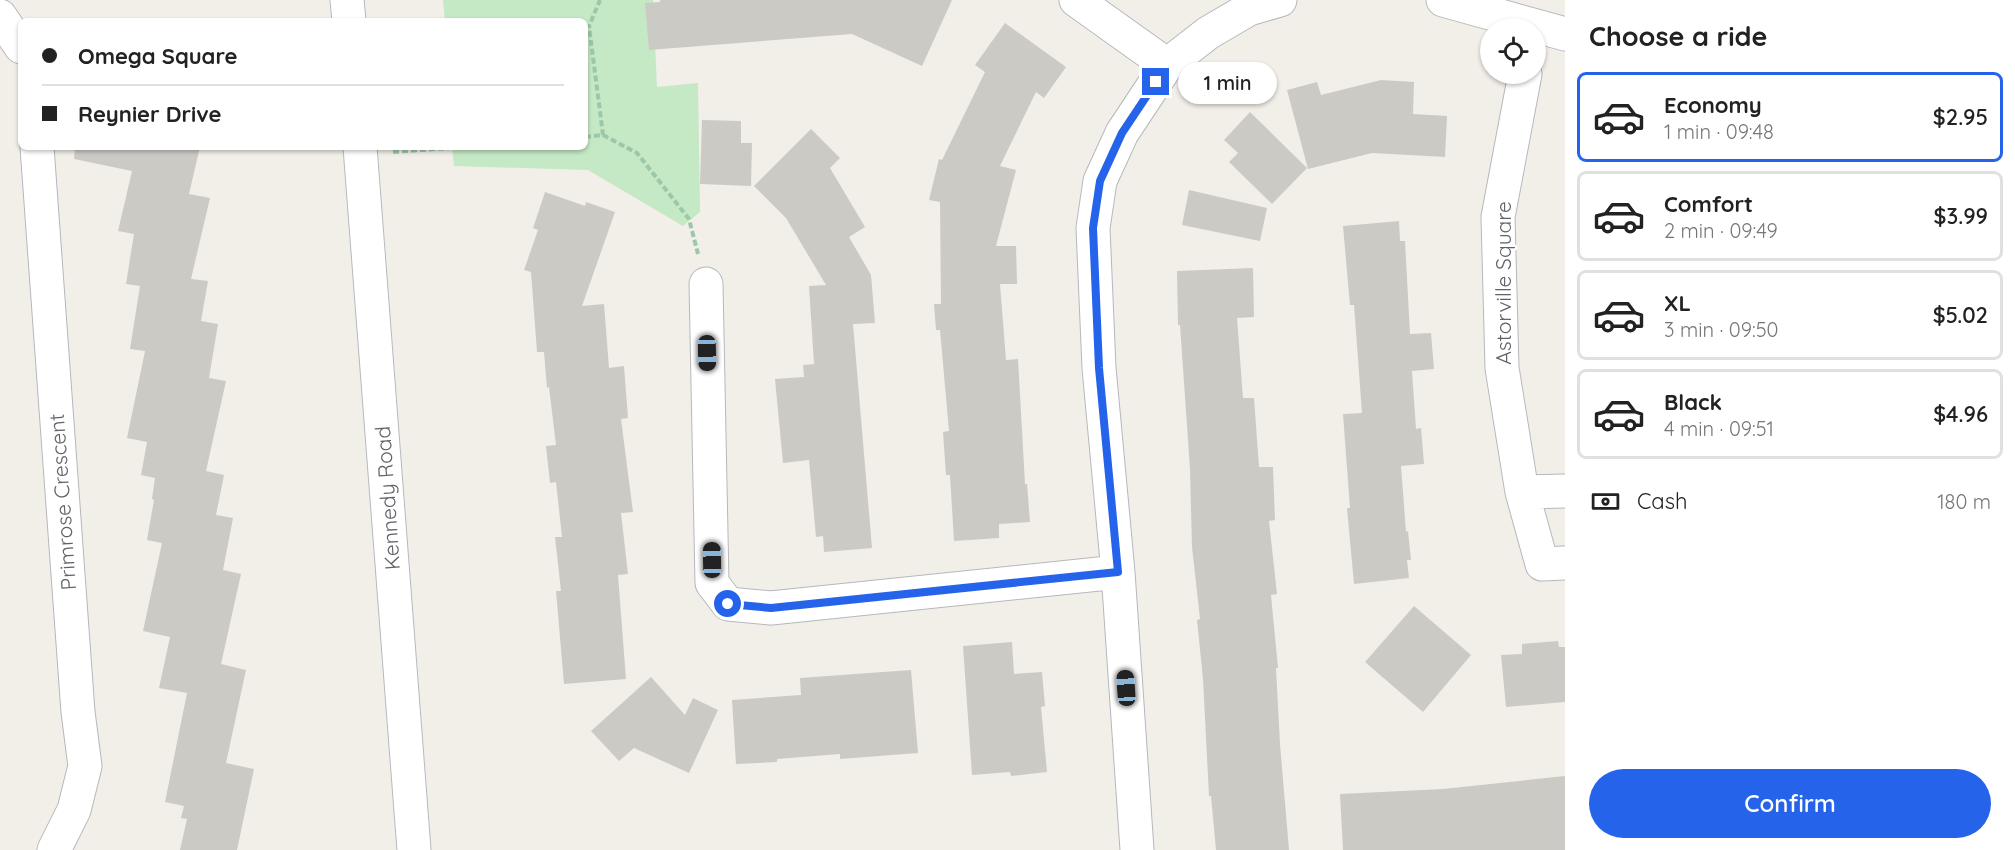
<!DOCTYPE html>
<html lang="en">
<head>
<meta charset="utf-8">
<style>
  :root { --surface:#fff; --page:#f6f6f6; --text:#222; --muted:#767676; --line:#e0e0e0; --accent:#2563eb }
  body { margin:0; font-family:Quicksand,sans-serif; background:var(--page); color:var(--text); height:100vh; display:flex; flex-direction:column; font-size:22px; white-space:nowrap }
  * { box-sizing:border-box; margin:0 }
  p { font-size:20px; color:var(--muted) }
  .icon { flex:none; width:33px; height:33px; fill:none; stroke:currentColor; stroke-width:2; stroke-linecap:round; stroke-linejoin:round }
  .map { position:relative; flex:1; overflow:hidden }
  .details { display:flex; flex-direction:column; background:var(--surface); width:450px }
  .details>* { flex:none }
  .guide { position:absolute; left:18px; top:18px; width:570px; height:132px; border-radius:9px; box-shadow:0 2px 4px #0004; display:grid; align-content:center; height:132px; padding:0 24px; background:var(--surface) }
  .tools { position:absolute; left:1480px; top:18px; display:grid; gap:12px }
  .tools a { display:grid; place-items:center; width:66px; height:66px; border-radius:50%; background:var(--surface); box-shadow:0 2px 4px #0004; font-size:30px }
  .end { position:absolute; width:27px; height:27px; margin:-14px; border:8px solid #2563eb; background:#fff; box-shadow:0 0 0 3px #fff }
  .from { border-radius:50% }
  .bubble { position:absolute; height:42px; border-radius:21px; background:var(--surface); box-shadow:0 2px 4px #0004; font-size:20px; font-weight:600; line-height:42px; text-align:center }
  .car { position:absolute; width:18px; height:36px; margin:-18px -9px; border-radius:8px; box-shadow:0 0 4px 2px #0007; background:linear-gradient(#222 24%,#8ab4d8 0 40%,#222 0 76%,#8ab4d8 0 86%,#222 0) }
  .guide b { display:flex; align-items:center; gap:21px; height:57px; font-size:22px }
  .guide b+b { border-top:2px solid var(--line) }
  .guide i { width:15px; height:15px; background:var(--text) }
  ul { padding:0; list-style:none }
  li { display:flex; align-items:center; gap:18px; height:90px; margin:0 12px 9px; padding:0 12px; border:3px solid var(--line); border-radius:9px }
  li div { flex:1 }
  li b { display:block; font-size:22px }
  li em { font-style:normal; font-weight:600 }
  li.on { border-color:var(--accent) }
  li>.icon { width:54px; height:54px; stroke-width:1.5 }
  h2 { padding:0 24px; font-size:27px; line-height:72px }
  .pay { display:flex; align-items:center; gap:15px; height:66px; padding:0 24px; font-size:22px }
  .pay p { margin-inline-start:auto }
  .primary-button { display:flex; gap:12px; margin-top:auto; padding:12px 24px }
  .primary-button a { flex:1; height:69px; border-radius:36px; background:var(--accent); color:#fff; font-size:24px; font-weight:600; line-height:69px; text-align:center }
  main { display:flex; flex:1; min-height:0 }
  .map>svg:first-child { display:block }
</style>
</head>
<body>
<main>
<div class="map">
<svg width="1565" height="850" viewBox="0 0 1565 850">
  <rect width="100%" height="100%" fill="#f1efe8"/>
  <!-- green -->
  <path fill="#c5e8c5" d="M443,0H653L657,87L698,83L700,212L683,226L588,170L454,166L452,147H585V21H445Z"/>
  <!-- building -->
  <path fill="#cccac5" d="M660,0H952L922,66L852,34L649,50L645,3L660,2Z
    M1005,23L1066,67L1044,98L1036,92L1000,166L1016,170L996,246H1016L1017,284H1000L1006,360L1018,359L1025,484H1027L1030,522L999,524V538L954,541L950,475H946L943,432L949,431L940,330H936L934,304H941L940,202L929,200L939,159L942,160L985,72L975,65Z
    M1381,80L1414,82L1413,114L1447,116L1445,157L1372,153L1308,169L1287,90L1317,82L1321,95Z
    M1250,112L1307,168L1272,204L1229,162L1238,153L1224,140Z
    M702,120L741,121V143H752L751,186L700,184Z
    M811,129L840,158L830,168L865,227L849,237L871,275L875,323L853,324L872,548L824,552L823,536L816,537L809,460L783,463L775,379L804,377L803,365L814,364L809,286L826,285L786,218L754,186Z
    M75,147H200L189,194L210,198L191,279L208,281L201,321L218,324L209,378L226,381L206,471L224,475L216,515L233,518L223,570L241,574L221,664L246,670L226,763L254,769L237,850H180L187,819L181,818L184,806L165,802L187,693L159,688L170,637L143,631L162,543L147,540L154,500L152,499L155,478L141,475L147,442L127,438L145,351L130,349L140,286L126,284L134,234L118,231L132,171L74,159Z
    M1189,190L1267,208L1260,241L1182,225Z
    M545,192L585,206L586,202L615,212L582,306L604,304L609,368L624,366L628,418L621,419L633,512L621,513L628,574L618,575L626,679L564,684L556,591H561L555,537H562L556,482L550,483L546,446L556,445L549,387L547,388L544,352H537L531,272L524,270L538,230L533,228Z
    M1399,221L1400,241H1405L1410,334L1431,333L1434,369L1412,371L1416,429L1421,428L1424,464L1401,466L1406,532L1408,531L1411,560H1407L1409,578L1354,584L1347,508H1350L1343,414L1362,413L1354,305H1350L1343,226Z
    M1253,268L1254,317L1237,318L1243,398H1254L1259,467H1273L1275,520L1269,521L1277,594L1271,595L1278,668H1276L1280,744L1289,850H1216L1211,796H1209L1203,679L1197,620L1200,619L1192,547L1190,469L1180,325H1178L1177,271Z
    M1414,606L1471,655L1423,712L1365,662Z
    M1558,641L1559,647H1565V702L1506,707L1501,655L1522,654V644Z
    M1012,642L1014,674L1042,672L1045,706L1041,707L1047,772L1011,776L1010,772L972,775L963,646Z
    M911,670L918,753L840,759V754L777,759V762L736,764L732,700L801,695L800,678Z
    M651,677L685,715L693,698L718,710L689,773L634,748L619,761L591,731Z
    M1565,776V850H1343L1340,794L1443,789Z"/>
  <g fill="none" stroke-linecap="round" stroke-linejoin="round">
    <!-- street casing -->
    <g stroke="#b5b8bc" stroke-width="35">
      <path id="street" d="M1076,0L1167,65
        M1443,0L1565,34
        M0,16L21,47
        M1525,74L1498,217L1502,368L1522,492L1542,564L1565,563
        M37,147L78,712L85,766L74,810L54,850
        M706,284L712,583L728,604L771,608L1118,572
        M1522,492L1565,491
        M1137,850L1118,572L1099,368L1093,228L1100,181L1122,133L1167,65L1208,33L1249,9L1280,0"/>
    </g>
    <!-- secondary casing -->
    <g stroke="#b6babf" stroke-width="35">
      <path id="secondary" d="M347,0L349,21
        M360,147L414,850"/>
    </g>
    <!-- path -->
    <path stroke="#9cc7a9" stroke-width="4" stroke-dasharray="6 3" stroke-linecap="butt" d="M585,27L589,26L600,0
      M603,135L637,153L689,219L698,254
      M585,137L603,135L589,26
      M393,152L464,147"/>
    <!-- street -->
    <use href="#street" stroke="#fff" stroke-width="33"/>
    <!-- secondary -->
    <use href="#secondary" stroke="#fff" stroke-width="33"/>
  </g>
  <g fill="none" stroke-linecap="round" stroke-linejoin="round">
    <!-- route -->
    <path stroke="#2563eb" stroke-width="8" d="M728,604L771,608L1118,572L1099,368L1093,228L1100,181L1122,133L1156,82"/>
  </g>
  <g text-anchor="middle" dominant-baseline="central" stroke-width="5" stroke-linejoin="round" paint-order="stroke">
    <!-- street labels -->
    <g font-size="21" fill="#5f6368" stroke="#fff">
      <text transform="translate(1503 283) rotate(-90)">Astorville Square</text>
      <text transform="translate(387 498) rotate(-94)">Kennedy Road</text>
      <text transform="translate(62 502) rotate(-94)">Primrose Crescent</text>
    </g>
  </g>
</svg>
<div class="tools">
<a><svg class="icon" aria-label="locate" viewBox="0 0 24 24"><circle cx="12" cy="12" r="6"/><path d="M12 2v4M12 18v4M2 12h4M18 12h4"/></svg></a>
</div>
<i class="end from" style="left:728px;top:604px"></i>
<i class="end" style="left:1156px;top:82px"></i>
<div class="bubble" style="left:1178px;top:62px;width:99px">1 min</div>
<i class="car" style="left:707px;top:353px;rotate:179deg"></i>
<i class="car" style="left:712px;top:560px;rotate:359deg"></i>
<i class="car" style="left:1126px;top:688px;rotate:356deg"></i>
<div class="guide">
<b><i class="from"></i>Omega Square</b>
<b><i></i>Reynier Drive</b>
</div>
</div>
<section class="details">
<h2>Choose a ride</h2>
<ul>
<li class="on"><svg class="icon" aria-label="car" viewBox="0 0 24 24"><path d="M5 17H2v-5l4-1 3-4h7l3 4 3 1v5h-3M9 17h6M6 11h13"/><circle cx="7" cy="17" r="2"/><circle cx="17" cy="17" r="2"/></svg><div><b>Economy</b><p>1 min · 09:48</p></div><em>$2.95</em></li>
<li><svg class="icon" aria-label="car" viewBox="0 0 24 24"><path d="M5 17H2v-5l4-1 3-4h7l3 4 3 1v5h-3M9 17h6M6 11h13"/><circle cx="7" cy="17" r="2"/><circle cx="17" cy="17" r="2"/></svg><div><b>Comfort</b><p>2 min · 09:49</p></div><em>$3.99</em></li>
<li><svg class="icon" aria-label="car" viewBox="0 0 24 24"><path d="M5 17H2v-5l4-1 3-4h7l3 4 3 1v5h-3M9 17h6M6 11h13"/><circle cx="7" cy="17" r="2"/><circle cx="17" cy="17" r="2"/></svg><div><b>XL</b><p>3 min · 09:50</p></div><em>$5.02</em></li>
<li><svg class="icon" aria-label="car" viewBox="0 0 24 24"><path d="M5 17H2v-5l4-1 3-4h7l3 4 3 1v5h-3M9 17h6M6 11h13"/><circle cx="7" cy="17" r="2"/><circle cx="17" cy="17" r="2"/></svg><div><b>Black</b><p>4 min · 09:51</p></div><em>$4.96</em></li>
</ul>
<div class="pay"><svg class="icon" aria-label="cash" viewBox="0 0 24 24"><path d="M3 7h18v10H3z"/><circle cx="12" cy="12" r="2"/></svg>Cash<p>180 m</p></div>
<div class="primary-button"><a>Confirm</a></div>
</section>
</main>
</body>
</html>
